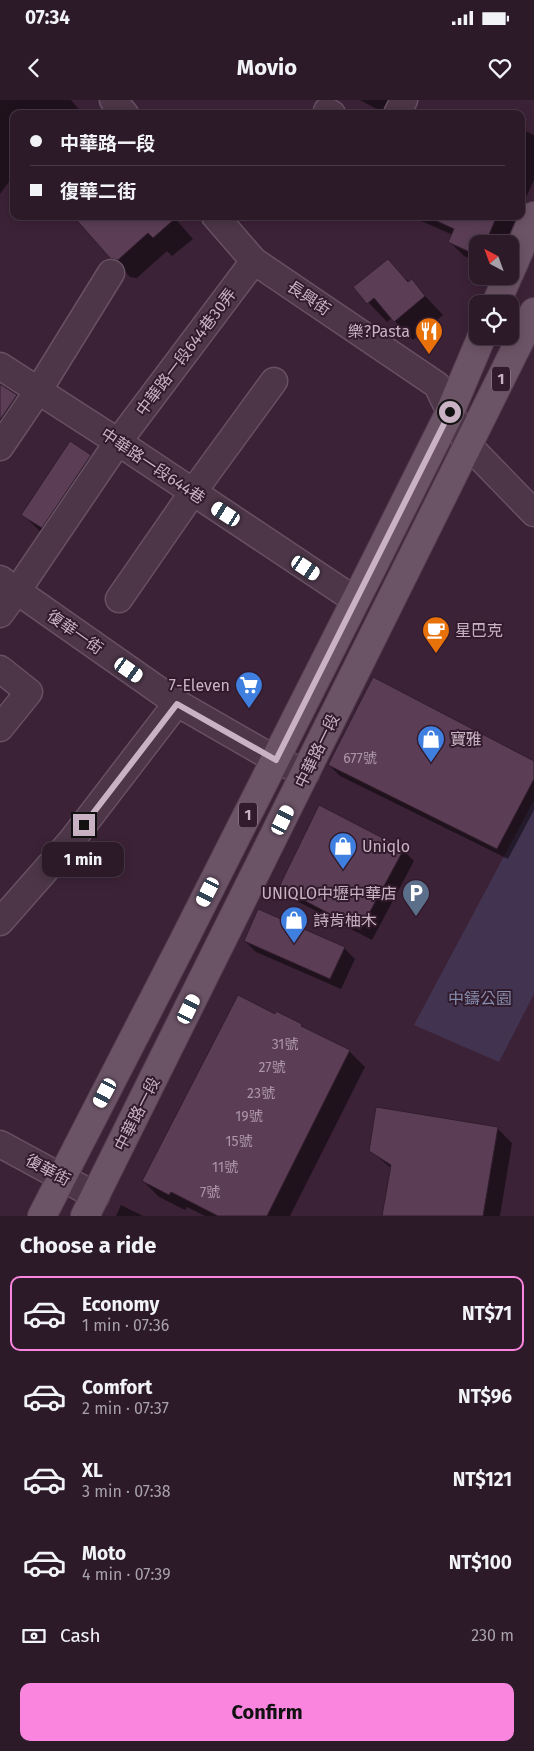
<!DOCTYPE html>
<html lang="en">
<head>
<meta charset="utf-8">
<style>
  :root { --surface:#2d1a29; --page:#392735; --text:#f1f3f6; --muted:#a7a1a8; --line:#483846; --accent:#f985de }
  body { margin:0; font-family:"Fira Sans","Noto Sans TC",sans-serif; background:var(--page); color:var(--text); height:100vh; display:flex; flex-direction:column; font-size:19px; white-space:nowrap }
  * { box-sizing:border-box; margin:0 }
  p { font-size:16px; color:var(--muted) }
  .icon { flex:none; width:28px; height:28px; fill:none; stroke:currentColor; stroke-width:2; stroke-linecap:round; stroke-linejoin:round }
  .map { position:relative; height:1116px; overflow:hidden }
  .panel { display:flex; flex-direction:column; background:var(--surface); flex:1 }
  .panel>* { flex:none }
  .banner { position:absolute; left:10px; top:10px; width:515px; height:110px; border-radius:10px; box-shadow:0 2px 12px #0003,0 0 0 1px var(--line); display:grid; align-content:center; height:110px; padding:0 20px; background:var(--surface) }
  .needle { width:32px; rotate:319deg }
  .buttons { position:absolute; left:469px; top:135px; display:grid; gap:10px }
  .buttons a { display:grid; place-items:center; width:50px; height:50px; border-radius:10px; background:var(--surface); box-shadow:0 2px 12px #0003,0 0 0 1px var(--line); font-size:25px }
  .end { position:absolute; width:22px; height:22px; margin:-11px; border:6px solid #c8b2c3; background:#111; box-shadow:0 0 0 2px #111 }
  .from { border-radius:50% }
  .bubble { position:absolute; height:35px; border-radius:10px; background:var(--surface); box-shadow:0 2px 12px #0003,0 0 0 1px var(--line); font-size:16px; font-weight:700; line-height:35px; text-align:center }
  .car { position:absolute; width:15px; height:30px; margin:-15px -8px; border-radius:6px; box-shadow:0 0 4px 1px #0007; background:linear-gradient(#fff 24%,#345 0 40%,#fff 0 76%,#345 0 86%,#fff 0) }
  .banner b { display:flex; align-items:center; gap:18px; height:48px; font-size:19px }
  .banner b+b { border-top:1px solid var(--line) }
  .banner i { width:12px; height:12px; background:var(--text) }
  ul { padding:0; list-style:none }
  li { display:flex; align-items:center; gap:15px; height:75px; margin:0 10px 8px; padding:0 10px; border:2px solid transparent; border-radius:10px }
  li div { flex:1 }
  li b { display:block; font-size:19px }
  li em { font-style:normal; font-weight:700 }
  li.on { border-color:var(--accent) }
  li>.icon { width:45px; height:45px; stroke-width:1.5 }
  h2 { padding:0 20px; font-size:22px; line-height:60px }
  .pay { display:flex; align-items:center; gap:12px; height:55px; padding:0 20px; font-size:19px }
  .pay p { margin-inline-start:auto }
  .cta { display:flex; gap:10px; margin-top:auto; padding:10px 20px }
  .cta a { flex:1; height:58px; border-radius:10px; background:var(--accent); color:#111; font-size:20px; font-weight:700; line-height:58px; text-align:center }
  .status { display:flex; justify-content:space-between; align-items:center; height:35px; padding:0 25px; background:var(--surface); direction:ltr }
  .status svg { height:14px; fill:currentColor }
  header { display:flex; justify-content:space-between; align-items:center; height:65px; padding:0 20px; background:var(--surface); font-size:22px; font-weight:700 }
  .map>svg:first-child { display:block }
</style>
</head>
<body>
<div class="status"><b>07:34</b><svg viewBox="0 0 49 12"><path d="M0 12V9h3v3zM5 12V6h3v6zM10 12V3h3v9zM15 12V0h3v12zM26 1h20v11H26zM47 4h2v5h-2z"/></svg></div>
<header><svg class="icon" aria-label="back" viewBox="0 0 24 24"><path d="M15 5l-7 7 7 7"/></svg>Movio<svg class="icon" aria-label="heart" viewBox="0 0 24 24"><path d="M12 20l-8-8c-3-5 5-10 8-4 3-6 11-1 8 4z"/></svg></header>
<div class="map">
<svg width="534" height="1116" viewBox="0 0 534 1116">
  <rect width="100%" height="100%" fill="#3c2237"/>
  <!-- green -->
  <path fill="#423451" d="M534,700V894L499,962L414,925Z"/>
  <!-- shadow -->
  <path fill="#0007" d="M0,0H71L83,14H14V75L0,94Z
    M360,0H401L386,14Z
    M521,29L534,35V80L521,108Z
    M173,116L193,139L172,156L167,151L137,178L130,177L111,158Z
    M416,116H517L505,144H478V162L464,156L450,142L453,135L419,120Z
    M388,161L410,183L411,181L443,215L413,240L392,218L387,222L355,188Z
    M0,285L16,296L27,307L0,347Z
    M90,356L109,375L42,433L23,415Z
    M534,662V710L508,759L340,676L329,665Z
    M403,750L414,761L372,840L291,798L280,787Z
    M245,841L344,848L355,859L341,889L256,852Z
    M275,915L301,925L304,928L349,951L365,967L290,1116H205L187,1107L185,1110L159,1097L143,1081Z
    M377,1009L498,1029L512,1043L500,1116H384L392,1069L370,1050Z
    M121,1105L143,1116H116Z"/>
  <!-- building -->
  <path fill="#5b3e56" stroke="#331d2e" d="M73,116H178L153,138L148,133L118,160L110,158Z
    M426,116H497L485,144H478V156L448,142L454,129Z
    M388,159L408,182L412,179L425,196L394,222L374,198L367,204L353,187Z
    M0,284L17,295L0,320Z
    M70,341L91,355L42,428L21,415Z
    M373,577L534,661V679L497,749L328,665Z
    M319,705L404,749L360,830L279,787Z
    M258,809L345,847L330,879L244,841Z
    M238,895L275,914L276,911L302,924L301,926L350,950L267,1116H218L171,1092L169,1095L142,1081Z
    M376,1007L498,1027L483,1116H382L391,1065L369,1051Z"/>
  <g fill="none" stroke-linecap="round" stroke-linejoin="round">
    <!-- minor casing -->
    <g stroke="#675163" stroke-width="29">
      <path id="minor" d="M113,0L125,14
        M327,11L332,14
        M397,14L404,0
        M215,116L254,161L437,285L450,312L469,346L534,413
        M0,266L118,342L355,500
        M0,347L38,291L111,173
        M0,479L177,603L276,660L306,673
        M119,499L193,392L274,281
        M0,514L17,491L118,342L254,161
        M0,569L29,592L0,628
        M0,822L72,740L177,603
        M0,1044L96,1096"/>
    </g>
    <!-- major casing -->
    <g stroke="#553f51" stroke-width="30">
      <path id="major" d="M510,172L534,116
        M496,204L508,176
        M42,1116L183,842L378,456L450,312L482,236
        M85,1116L534,212"/>
    </g>
    <!-- minor -->
    <use href="#minor" stroke="#4c3648" stroke-width="26"/>
    <!-- major -->
    <use href="#major" stroke="#6c5467" stroke-width="28"/>
  </g>
  <g fill="none" stroke-linecap="round" stroke-linejoin="round">
    <!-- route -->
    <path stroke="#c8b2c3" stroke-width="6" d="M84,725L177,604L276,660L450,312"/>
  </g>
  <!-- icons -->
  <defs>
    <g id="restaurant-pin" transform="scale(1.4375)"><path d="M0 17L-7.5 6A9.5 9.5 0 1 1 7.5 6Z" fill="#e8710a" stroke="#311b2c"/><path d="M-5-6h1v4h1v-4h1v4h1v-4h1v5L-1.5 .5V6h-2V.5L-5-1ZM5-6V6H3V1.5H1.5Q1.5-4 5-6Z" fill="#fff"/></g>
    <g id="cafe-pin" transform="scale(1.4375)"><path d="M0 17L-7.5 6A9.5 9.5 0 1 1 7.5 6Z" fill="#e8710a" stroke="#311b2c"/><path d="M-5.5-4.5H6V0H3Q3 3.5 0 3.5H-2.5Q-5.5 3.5-5.5 0ZM3-3.2v2h1.7v-2ZM-6 4.5H4V6H-6Z" fill="#fff"/></g>
    <g id="supermarket-pin" transform="scale(1.4375)"><path d="M0 17L-7.5 6A9.5 9.5 0 1 1 7.5 6Z" fill="#3f7fe0" stroke="#311b2c"/><path d="M-6-5.5h2.5l.6 2H6L4.5 2H-2.5L-4.4-4H-6ZM-1.5 3.2a1.3 1.3 0 1 0 .1 0ZM3 3.2a1.3 1.3 0 1 0 .1 0Z" fill="#fff"/></g>
    <g id="shop-pin" transform="scale(1.4375)"><path d="M0 17L-7.5 6A9.5 9.5 0 1 1 7.5 6Z" fill="#3f7fe0" stroke="#311b2c"/><path d="M-5-2.5h2.3a2.7 3.5 0 0 1 5.4 0H5L5.5 6h-11ZM-1.5-2.5h3a1.5 2.3 0 0 0-3 0Z" fill="#fff"/></g>
    <g id="parking-pin" transform="scale(1.4375)"><path d="M0 17L-7.5 6A9.5 9.5 0 1 1 7.5 6Z" fill="#5c6f8a" stroke="#311b2c"/><path d="M-3.5-5.5H1a3.5 3.5 0 0 1 0 7H-1V5.5H-3.5ZM-1-3.4V-.6H.8a1.4 1.4 0 0 0 0-2.8Z" fill="#fff"/></g>
  </defs>
  <g fill-rule="evenodd">
    <use href="#restaurant-pin" x="429" y="231"/>
    <use href="#cafe-pin" x="436" y="530"/>
    <use href="#supermarket-pin" x="249" y="585"/>
    <use href="#shop-pin" x="431" y="639"/>
    <use href="#shop-pin" x="343" y="746"/>
    <use href="#parking-pin" x="416" y="793"/>
    <use href="#shop-pin" x="294" y="820"/>
  </g>
  <g text-anchor="middle" dominant-baseline="central" stroke-width="4" stroke-linejoin="round" paint-order="stroke">
    <!-- number labels -->
    <g font-size="14" fill="#ad95a8">
      <text x="360" y="658">677號</text>
      <text x="285" y="944">31號</text>
      <text x="272" y="967">27號</text>
      <text x="261" y="993">23號</text>
      <text x="249" y="1016">19號</text>
      <text x="239" y="1041">15號</text>
      <text x="225" y="1067">11號</text>
      <text x="210" y="1092">7號</text>
    </g>
    <!-- shield labels -->
    <g fill="#311b2c" stroke="#9b8596" stroke-width="1">
      <rect x="492" y="266.5" width="18" height="25" rx="4"/>
      <rect x="239" y="702.5" width="18" height="25" rx="4"/>
    </g>
    <g font-size="15" font-weight="bold" fill="#c8b2c3">
      <text x="501" y="279">1</text>
      <text x="248" y="715">1</text>
    </g>
    <!-- street labels -->
    <g font-size="16" fill="#c8b2c3" stroke="#311b2c">
      <text transform="translate(309 198) rotate(34)">長興街</text>
      <text transform="translate(186 252) rotate(-53)">中華路一段644巷30弄</text>
      <text transform="translate(153 366) rotate(34)">中華路一段644巷</text>
      <text transform="translate(75 532) rotate(35)">復華一街</text>
      <text transform="translate(317 651) rotate(-64)">中華路一段</text>
      <text transform="translate(137 1014) rotate(-63)">中華路一段</text>
      <text transform="translate(48 1070) rotate(28)">復華街</text>
    </g>
    <!-- poi labels -->
    <g font-size="16" fill="#c8b2c3" stroke="#311b2c" text-anchor="start">
      <text x="410" y="231" text-anchor="end">樂?Pasta</text>
      <text x="455" y="530">星巴克</text>
      <text x="230" y="585" text-anchor="end">7-Eleven</text>
      <text x="450" y="639">寶雅</text>
      <text x="362" y="746">Uniqlo</text>
      <text x="397" y="793" text-anchor="end">UNIQLO中壢中華店</text>
      <text x="313" y="820">詩肯柚木</text>
    </g>
    <!-- park labels -->
    <g font-size="16" fill="#868cad" stroke="#311b2c">
      <text x="480" y="898">中鑄公園</text>
    </g>
  </g>
</svg>
<div class="buttons">
<a><svg class="needle" viewBox="-14 -14 28 28"><path d="M0-13l5 13h-10z" fill="#e53935"/><path d="M0 13l5-13h-10z" fill="#a7a1a8"/></svg></a>
<a><svg class="icon" aria-label="locate" viewBox="0 0 24 24"><circle cx="12" cy="12" r="6"/><path d="M12 2v4M12 18v4M2 12h4M18 12h4"/></svg></a>
</div>
<i class="end from" style="left:450px;top:312px"></i>
<i class="end" style="left:84px;top:725px"></i>
<div class="bubble" style="left:42px;top:742px;width:82px">1 min</div>
<i class="car" style="left:226px;top:414px;rotate:303deg"></i>
<i class="car" style="left:306px;top:468px;rotate:124deg"></i>
<i class="car" style="left:129px;top:570px;rotate:125deg"></i>
<i class="car" style="left:283px;top:720px;rotate:26deg"></i>
<i class="car" style="left:208px;top:792px;rotate:207deg"></i>
<i class="car" style="left:189px;top:909px;rotate:26deg"></i>
<i class="car" style="left:105px;top:993px;rotate:208deg"></i>
<div class="banner">
<b><i class="from"></i>中華路一段</b>
<b><i></i>復華二街</b>
</div>
</div>
<section class="panel">
<h2>Choose a ride</h2>
<ul>
<li class="on"><svg class="icon" aria-label="car" viewBox="0 0 24 24"><path d="M5 17H2v-5l4-1 3-4h7l3 4 3 1v5h-3M9 17h6M6 11h13"/><circle cx="7" cy="17" r="2"/><circle cx="17" cy="17" r="2"/></svg><div><b>Economy</b><p>1 min · 07:36</p></div><em>NT$71</em></li>
<li><svg class="icon" aria-label="car" viewBox="0 0 24 24"><path d="M5 17H2v-5l4-1 3-4h7l3 4 3 1v5h-3M9 17h6M6 11h13"/><circle cx="7" cy="17" r="2"/><circle cx="17" cy="17" r="2"/></svg><div><b>Comfort</b><p>2 min · 07:37</p></div><em>NT$96</em></li>
<li><svg class="icon" aria-label="car" viewBox="0 0 24 24"><path d="M5 17H2v-5l4-1 3-4h7l3 4 3 1v5h-3M9 17h6M6 11h13"/><circle cx="7" cy="17" r="2"/><circle cx="17" cy="17" r="2"/></svg><div><b>XL</b><p>3 min · 07:38</p></div><em>NT$121</em></li>
<li><svg class="icon" aria-label="car" viewBox="0 0 24 24"><path d="M5 17H2v-5l4-1 3-4h7l3 4 3 1v5h-3M9 17h6M6 11h13"/><circle cx="7" cy="17" r="2"/><circle cx="17" cy="17" r="2"/></svg><div><b>Moto</b><p>4 min · 07:39</p></div><em>NT$100</em></li>
</ul>
<div class="pay"><svg class="icon" aria-label="cash" viewBox="0 0 24 24"><path d="M3 7h18v10H3z"/><circle cx="12" cy="12" r="2"/></svg>Cash<p>230 m</p></div>
<div class="cta"><a>Confirm</a></div>
</section>
</body>
</html>
